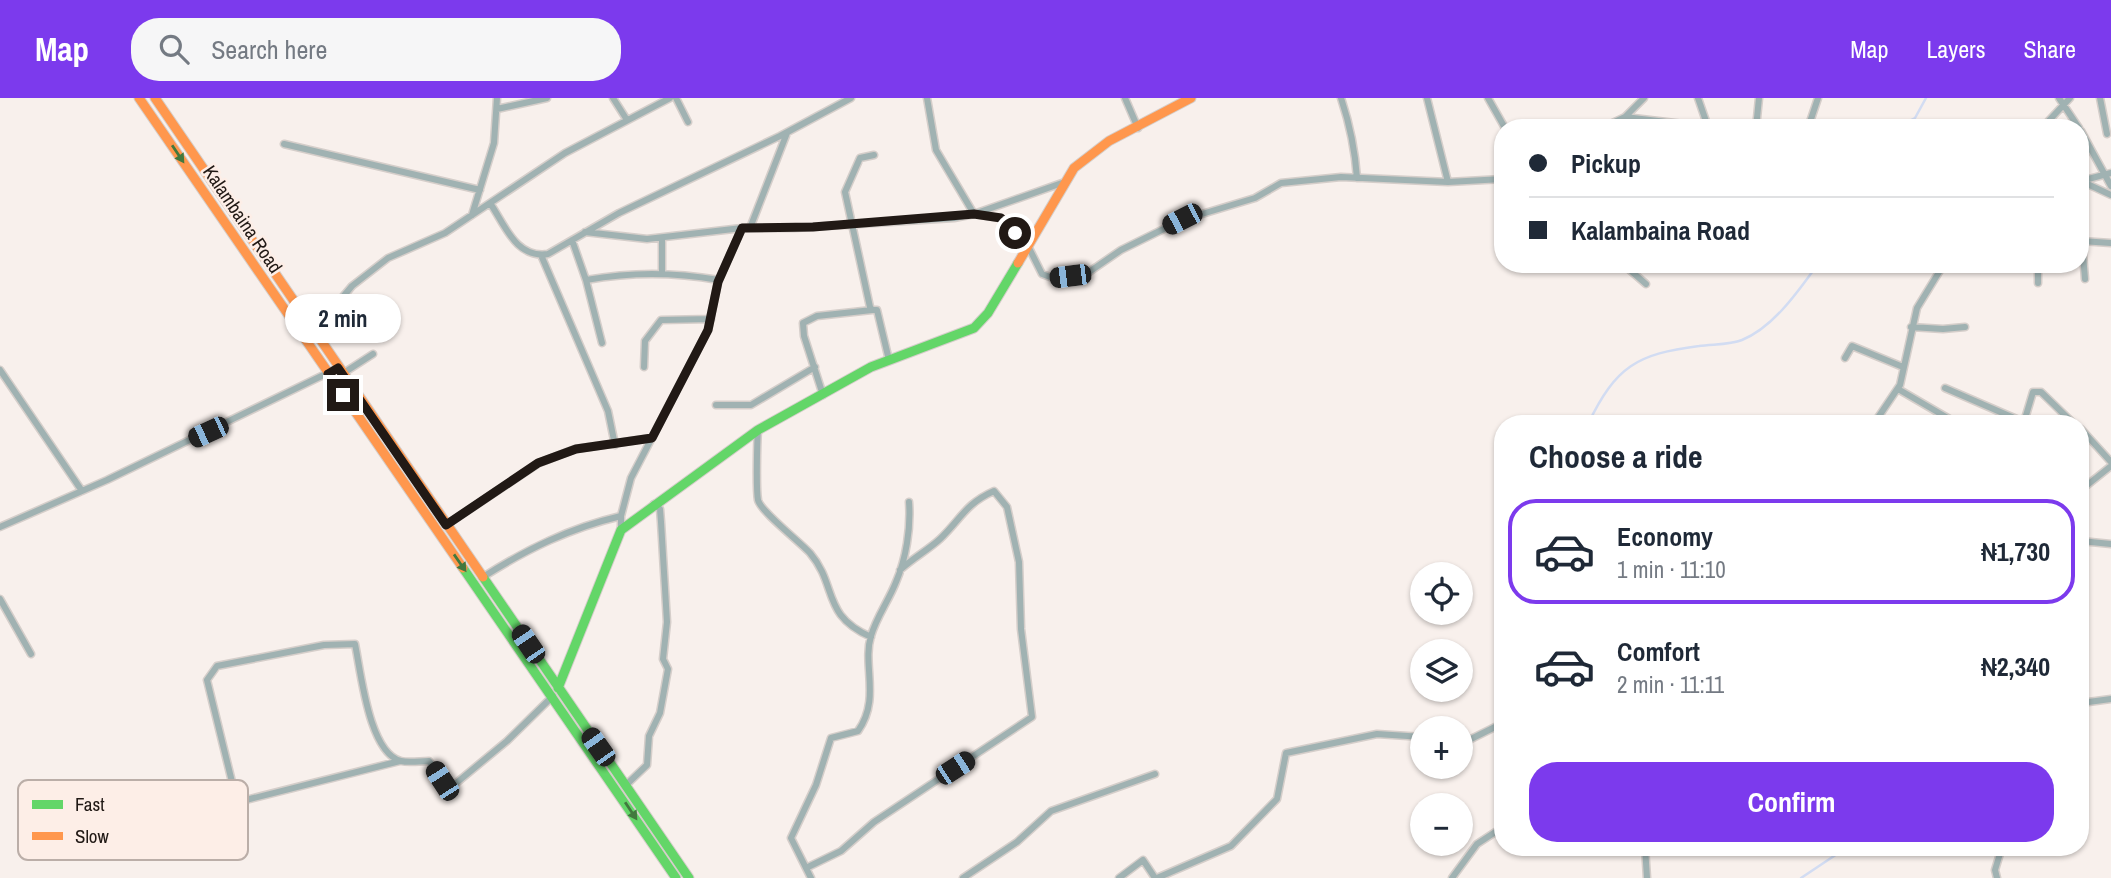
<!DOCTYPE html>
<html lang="en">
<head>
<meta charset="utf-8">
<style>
  :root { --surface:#fff; --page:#f6f6f7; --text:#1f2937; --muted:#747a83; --line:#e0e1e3; --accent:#7c3aed }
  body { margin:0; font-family:"Archivo Narrow",sans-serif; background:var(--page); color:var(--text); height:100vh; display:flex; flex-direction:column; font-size:26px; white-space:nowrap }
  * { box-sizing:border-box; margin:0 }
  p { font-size:23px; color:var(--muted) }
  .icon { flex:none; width:38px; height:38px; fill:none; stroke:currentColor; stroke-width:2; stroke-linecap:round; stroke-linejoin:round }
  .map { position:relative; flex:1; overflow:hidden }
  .details { position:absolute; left:1494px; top:317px; width:595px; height:441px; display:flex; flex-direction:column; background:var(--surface); border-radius:28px; box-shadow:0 2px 5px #0004 }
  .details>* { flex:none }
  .top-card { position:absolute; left:1494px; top:21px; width:595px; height:154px; border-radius:28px; box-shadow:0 2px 5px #0004; display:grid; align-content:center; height:154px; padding:0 35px; background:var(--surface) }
  .fabs { position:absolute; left:1410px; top:464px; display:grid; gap:14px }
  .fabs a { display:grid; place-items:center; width:63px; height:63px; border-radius:50%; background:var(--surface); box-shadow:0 2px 5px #0004; font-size:35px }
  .end { position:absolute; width:32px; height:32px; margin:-16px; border:9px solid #211915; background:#fff; box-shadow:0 0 0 4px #fff }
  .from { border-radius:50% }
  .bubble { position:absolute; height:49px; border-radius:24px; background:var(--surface); box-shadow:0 2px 5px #0004; font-size:23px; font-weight:700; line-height:49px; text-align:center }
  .car { position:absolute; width:21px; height:42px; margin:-21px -10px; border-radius:9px; box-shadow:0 0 5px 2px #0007; background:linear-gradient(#222 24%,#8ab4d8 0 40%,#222 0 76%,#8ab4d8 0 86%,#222 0) }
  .top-card b { display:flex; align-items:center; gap:24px; height:66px; font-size:26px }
  .top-card b+b { border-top:2px solid var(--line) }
  .top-card i { width:18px; height:18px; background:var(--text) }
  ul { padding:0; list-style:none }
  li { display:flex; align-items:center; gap:21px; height:105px; margin:0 14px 10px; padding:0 21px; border:4px solid transparent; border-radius:28px }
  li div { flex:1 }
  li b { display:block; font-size:26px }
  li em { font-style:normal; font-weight:700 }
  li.on { border-color:var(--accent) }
  li>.icon { width:63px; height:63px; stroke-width:1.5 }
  h2 { padding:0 35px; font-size:32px; line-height:84px }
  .primary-button { display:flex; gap:14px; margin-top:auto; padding:14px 35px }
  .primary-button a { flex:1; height:80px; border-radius:28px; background:var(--accent); color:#fff; font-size:28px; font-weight:700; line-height:80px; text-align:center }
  header { display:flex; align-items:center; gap:42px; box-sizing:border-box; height:98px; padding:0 35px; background:var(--accent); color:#fff }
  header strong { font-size:33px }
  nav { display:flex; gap:38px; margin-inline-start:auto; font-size:24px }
  .search { width:490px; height:63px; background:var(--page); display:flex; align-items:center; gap:18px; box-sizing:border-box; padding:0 24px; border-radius:28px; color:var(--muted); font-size:26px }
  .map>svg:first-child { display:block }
</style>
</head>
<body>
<header>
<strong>Map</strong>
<div class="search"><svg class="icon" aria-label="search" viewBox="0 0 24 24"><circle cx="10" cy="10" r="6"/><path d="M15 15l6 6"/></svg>Search here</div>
<nav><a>Map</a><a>Layers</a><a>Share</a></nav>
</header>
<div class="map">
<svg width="2111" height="780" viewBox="0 0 2111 780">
  <rect width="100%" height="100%" fill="#f8f0ec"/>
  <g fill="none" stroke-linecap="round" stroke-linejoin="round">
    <!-- stream -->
    <path stroke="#d2dcf2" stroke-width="2.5" d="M1895,30L1915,20L1926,0
      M1588,326C1616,268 1637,256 1699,248C1712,246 1730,247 1742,242C1774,229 1799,192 1818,166
      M1801,780L1837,756L1838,749"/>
    <!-- street casing -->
    <g stroke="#d5ceca" stroke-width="9">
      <path id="street" d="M613,0L627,22
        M676,0L688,24
        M927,0L936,52L974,116L1001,120L1029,150L1042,176L1053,180L1089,174L1121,152L1182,122L1255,100L1281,85L1341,79L1448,84L1503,81
        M1125,0L1138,30
        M1341,0C1350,27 1355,51 1357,80
        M1427,0L1448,84
        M1488,0L1505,30
        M2059,0L2079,30
        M2100,0L2107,36
        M497,11L547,0
        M1625,19L1708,29L1698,0
        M1602,30L1625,19L1644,0
        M1756,30L1759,0
        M1808,30L1818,0
        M2042,30L2070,0
        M2081,33L2111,88
        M284,46L480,92
        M874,57L860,60L845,94L870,209L872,212H877L889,262
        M2081,83L2111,97
        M2081,83L2111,75
        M490,105C505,127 516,161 548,156L619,115L780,38L851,0
        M472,117L494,45L497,0
        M750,130L787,35
        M585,134L647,141L742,130H794L954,120L974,116L1062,85
        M662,140V174
        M572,142L586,182C632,174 672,174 719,182
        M2081,143L2111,145
        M2082,143L2085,181
        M541,157L608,313L615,347
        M1623,166L1646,186
        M2038,166V185
        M586,182L602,245
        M1911,229L1943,231L1965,229
        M314,233L352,188L388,160L445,135L565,55L670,0
        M1845,260L1852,248L1903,269
        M644,269L645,243L661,222L711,221
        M0,272L82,393
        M342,276L373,256
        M1945,290L2028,326
        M1898,291L1958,326
        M823,297L804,238L803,225L817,218L872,212
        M716,307H751L815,269
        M2024,324L2033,294H2041L2074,326
        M1878,326L1875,324L1900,287L1917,210L1944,166
        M2081,331L2111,364
        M758,332C757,345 756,392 758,402C761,414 799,443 810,455C838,488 821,517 871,539
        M2081,392L2111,368
        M446,427L539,365L575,351L652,340
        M0,429L107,382L338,270
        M621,432V418L631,380L708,232L718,184L742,130
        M2081,443L2111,446
        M483,479C527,451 570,430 621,418
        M0,501L31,556
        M2081,605L2111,601
        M1461,646L1503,625
        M400,663L246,702L235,696L207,582L217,568L324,547L355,546C361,575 369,655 401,663C409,665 420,663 429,663L449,691L507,643L553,598
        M625,688L647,667L649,638L660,615L668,571L663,561L667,524L661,424L660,411L654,406
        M1645,749L1647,780
        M806,770L841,753L874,724L1032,619L1021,531L1019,464L1007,409L994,393C965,406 961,421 940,441C928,452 913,460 900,472
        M811,780L791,740L816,687L831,640L858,633C881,601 862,567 871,538C876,520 889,502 896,484C906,461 911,430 909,404
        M963,780L1017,744L1051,713L1155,676
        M1119,780L1143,762L1155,780
        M1157,780L1231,748L1277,701L1286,655L1377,636L1423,639
        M1452,780L1477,746L1503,729
        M1997,780L1995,772L2002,749"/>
    </g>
    <!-- fast casing -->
    <g stroke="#d5ceca" stroke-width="11">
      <path id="fast" d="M463,470L676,780
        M483,479L689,780
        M558,590L621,432L758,332L871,269L974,230L988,215L1018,165"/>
    </g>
    <!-- slow casing -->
    <g stroke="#d5ceca" stroke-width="11">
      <path id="slow" d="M139,0L463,470
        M155,0L483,479
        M1018,165L1074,70L1109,43L1191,0"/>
    </g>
    <!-- street -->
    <use href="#street" stroke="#a0b2b2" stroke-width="6"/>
    <!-- fast -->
    <use href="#fast" stroke="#63d668" stroke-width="9"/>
    <!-- slow -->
    <use href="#slow" stroke="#ff974d" stroke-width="9"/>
  </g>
  <!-- one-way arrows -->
  <defs><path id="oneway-solid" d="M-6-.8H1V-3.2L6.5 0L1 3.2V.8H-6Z" transform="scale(1.75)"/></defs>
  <g fill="#42783e">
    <use href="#oneway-solid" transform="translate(178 56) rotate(56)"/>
    <use href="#oneway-solid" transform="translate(460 465) rotate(55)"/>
    <use href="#oneway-solid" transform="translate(631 713) rotate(56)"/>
  </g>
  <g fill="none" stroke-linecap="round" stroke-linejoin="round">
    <!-- route -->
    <path stroke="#211915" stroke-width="9" d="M343,297L328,276L338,270L446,427L538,365L576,351L652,340L708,232L718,184L742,130L813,129L974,116L1001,120L1015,135"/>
  </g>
  <g text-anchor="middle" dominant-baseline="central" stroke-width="5" stroke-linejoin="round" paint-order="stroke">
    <!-- street labels -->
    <g font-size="19" fill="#211915" stroke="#fdeee7">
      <text transform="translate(243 121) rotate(56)">Kalambaina Road</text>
    </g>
  </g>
  <!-- legend -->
  <rect x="18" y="682" width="230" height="80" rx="10" fill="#fdeee7" stroke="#bbaea8" stroke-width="2"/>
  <rect x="32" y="702" width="31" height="9" fill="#63d668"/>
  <rect x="32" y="734" width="31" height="8" fill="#ff974d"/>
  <g font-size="19" fill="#211915">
    <text x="75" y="713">Fast</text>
    <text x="75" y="745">Slow</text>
  </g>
</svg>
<div class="fabs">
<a><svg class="icon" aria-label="locate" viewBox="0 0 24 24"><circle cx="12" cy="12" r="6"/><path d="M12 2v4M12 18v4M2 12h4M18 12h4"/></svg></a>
<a><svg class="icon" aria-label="layers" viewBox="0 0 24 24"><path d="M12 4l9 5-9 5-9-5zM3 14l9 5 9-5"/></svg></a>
<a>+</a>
<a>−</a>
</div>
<i class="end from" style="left:1015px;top:135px"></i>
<i class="end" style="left:343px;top:297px"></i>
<div class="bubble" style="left:285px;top:196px;width:116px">2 min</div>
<i class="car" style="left:1182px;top:121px;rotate:243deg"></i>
<i class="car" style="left:1070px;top:178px;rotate:263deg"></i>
<i class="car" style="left:208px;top:334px;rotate:245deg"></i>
<i class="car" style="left:528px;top:546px;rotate:326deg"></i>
<i class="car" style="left:598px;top:649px;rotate:325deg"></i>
<i class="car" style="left:955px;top:670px;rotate:57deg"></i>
<i class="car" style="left:442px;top:683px;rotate:327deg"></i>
<div class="top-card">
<b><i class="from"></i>Pickup</b>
<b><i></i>Kalambaina Road</b>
</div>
<section class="details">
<h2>Choose a ride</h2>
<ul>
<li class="on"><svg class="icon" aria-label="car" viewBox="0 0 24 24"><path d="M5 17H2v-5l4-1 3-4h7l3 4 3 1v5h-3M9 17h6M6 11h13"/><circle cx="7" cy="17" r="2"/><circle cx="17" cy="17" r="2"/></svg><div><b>Economy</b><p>1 min · 11:10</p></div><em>₦1,730</em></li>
<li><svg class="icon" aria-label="car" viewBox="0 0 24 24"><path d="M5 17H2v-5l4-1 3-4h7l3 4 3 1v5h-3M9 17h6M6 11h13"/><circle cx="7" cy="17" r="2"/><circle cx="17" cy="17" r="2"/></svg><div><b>Comfort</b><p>2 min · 11:11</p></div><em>₦2,340</em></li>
</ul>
<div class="primary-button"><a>Confirm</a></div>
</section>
</div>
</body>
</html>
